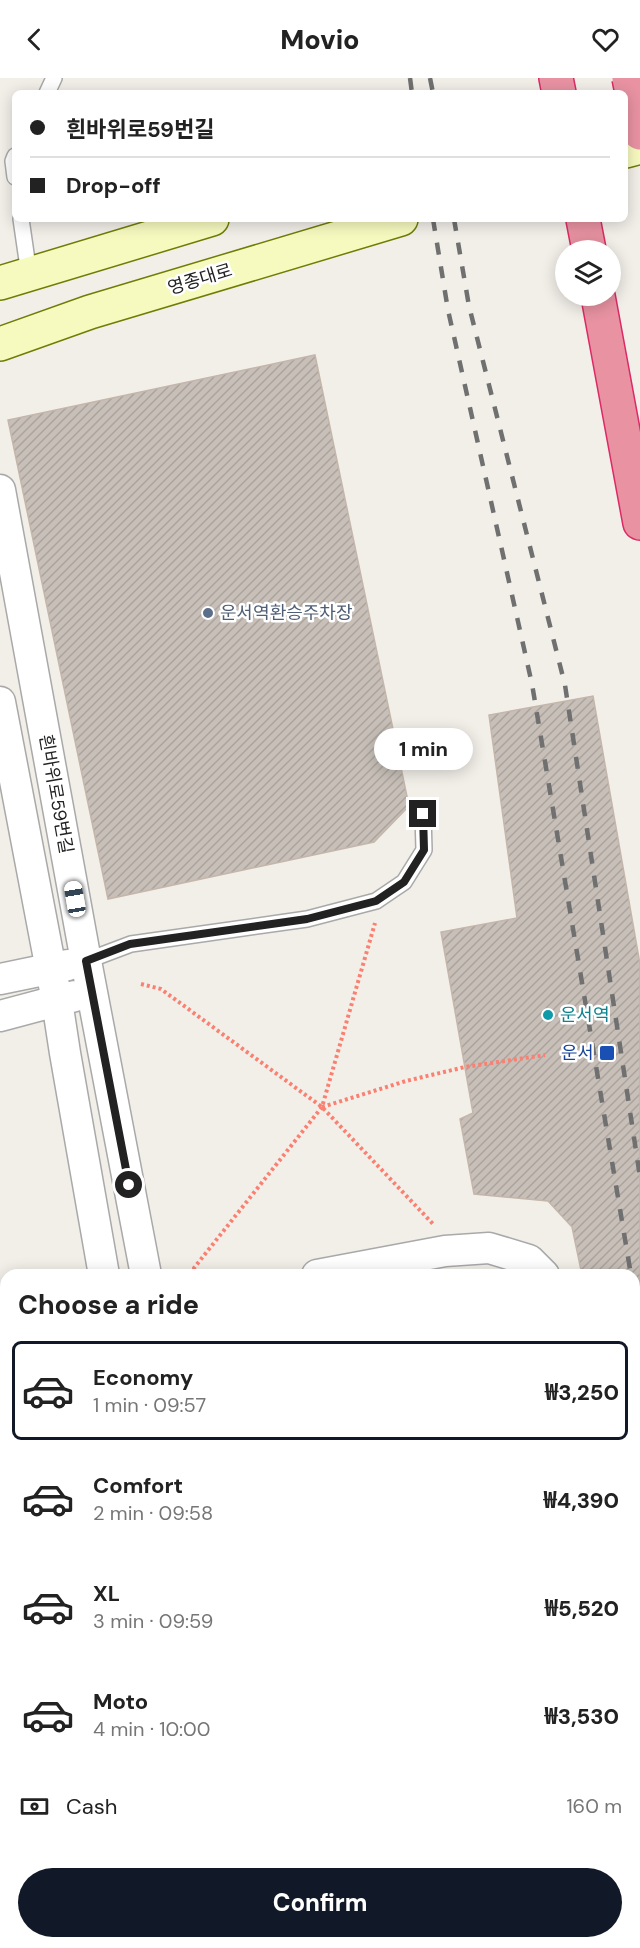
<!DOCTYPE html>
<html lang="en">
<head>
<meta charset="utf-8">
<style>
  :root { --surface:#fff; --page:#f2f2f2; --text:#222; --muted:#767676; --line:#e0e0e0; --accent:#111827 }
  body { margin:0; font-family:"DM Sans","Noto Sans KR",sans-serif; background:var(--page); color:var(--text); height:100vh; display:flex; flex-direction:column; font-size:22px; white-space:nowrap }
  * { box-sizing:border-box; margin:0 }
  p { font-size:20px; color:var(--muted) }
  .icon { flex:none; width:33px; height:33px; fill:none; stroke:currentColor; stroke-width:2; stroke-linecap:round; stroke-linejoin:round }
  .map { position:relative; flex:1; overflow:hidden }
  .drawer { position:absolute; left:0px; top:1191px; width:640px; height:680px; display:flex; flex-direction:column; background:var(--surface); border-radius:18px 18px 0 0; box-shadow:0 3px 15px #0003 }
  .drawer>* { flex:none }
  .guide { position:absolute; left:12px; top:12px; width:616px; height:132px; border-radius:9px; box-shadow:0 3px 15px #0003; display:grid; align-content:center; height:132px; padding:0 18px; background:var(--surface) }
  .fabs { position:absolute; left:555px; top:162px; display:grid; gap:12px }
  .fabs a { display:grid; place-items:center; width:66px; height:66px; border-radius:50%; background:var(--surface); box-shadow:0 3px 15px #0003; font-size:30px }
  .end { position:absolute; width:27px; height:27px; margin:-14px; border:8px solid #222; background:#fff; box-shadow:0 0 0 3px #fff }
  .from { border-radius:50% }
  .bubble { position:absolute; height:42px; border-radius:21px; background:var(--surface); box-shadow:0 3px 15px #0003; font-size:20px; font-weight:800; line-height:42px; text-align:center }
  .car { position:absolute; width:18px; height:36px; margin:-18px -9px; border-radius:8px; box-shadow:0 0 4px 2px #0007; background:linear-gradient(#fff 24%,#345 0 40%,#fff 0 76%,#345 0 86%,#fff 0) }
  .guide b { display:flex; align-items:center; gap:21px; height:57px; font-size:22px }
  .guide b+b { border-top:2px solid var(--line) }
  .guide i { width:15px; height:15px; background:var(--text) }
  ul { padding:0; list-style:none }
  li { display:flex; align-items:center; gap:18px; height:99px; margin:0 12px 9px; padding:0 6px; border:3px solid transparent; border-radius:9px }
  li div { flex:1 }
  li b { display:block; font-size:22px }
  li em { font-style:normal; font-weight:800 }
  li.current { border-color:var(--accent) }
  li>.icon { width:54px; height:54px; stroke-width:1.5 }
  h2 { padding:0 18px; font-size:27px; line-height:72px }
  .pay { display:flex; align-items:center; gap:15px; height:66px; padding:0 18px; font-size:22px }
  .pay p { margin-inline-start:auto }
  .cta { display:flex; gap:12px; margin-top:auto; padding:12px 18px }
  .cta a { flex:1; height:69px; border-radius:36px; background:var(--accent); color:#fff; font-size:24px; font-weight:800; line-height:69px; text-align:center }
  header { display:flex; justify-content:space-between; align-items:center; height:78px; padding:0 18px; background:var(--surface); font-size:27px; font-weight:800 }
  .map>svg:first-child { display:block }
</style>
</head>
<body>
<header><svg class="icon" aria-label="back" viewBox="0 0 24 24"><path d="M15 5l-7 7 7 7"/></svg>Movio<svg class="icon" aria-label="heart" viewBox="0 0 24 24"><path d="M12 20l-8-8c-3-5 5-10 8-4 3-6 11-1 8 4z"/></svg></header>
<div class="map">
<svg width="640" height="1870" viewBox="0 0 640 1870">
  <defs>
    <pattern id="building-hatch" width="6" height="6" patternUnits="userSpaceOnUse" patternTransform="scale(1.5)"><rect width="6" height="6" fill="#c7bfb8"/><path d="M-1 1l2-2M0 6l6-6M5 7l2-2" fill="none" stroke="#aba49e"/></pattern>
  </defs>
  <rect width="100%" height="100%" fill="#f2efe9"/>
  <!-- park -->
  <path fill="#c8facc" d="M640,1861V1870H588L620,1865L634,1864L635,1862Z"/>
  <!-- building -->
  <path fill="url(#building-hatch)" stroke="#c4b6ab" stroke-width="1.5" d="M315,277L409,728L374,764L108,821L8,342Z
    M593,618L640,886V1336L634,1337V1197H582L572,1149L548,1123L474,1116L460,1041L473,1035L441,854L517,840L489,637Z
    M0,1273L6,1281V1308L0,1313Z
    M0,1436L6,1443V1776L0,1778Z"/>
  <g fill="none" stroke-linecap="round" stroke-linejoin="round">
    <!-- lane casing -->
    <g stroke="#a9a9a9" stroke-width="18">
      <path id="lane" d="M47,15L54,0
        M15,78L13,83L15,99
        M21,141L29,196
        M86,883L131,866L307,841L376,823L404,804L424,772L423,736"/>
    </g>
    <!-- street casing -->
    <g stroke="#a9a9a9" stroke-width="33">
      <path id="street" d="M0,412L86,883L146,1197
        M0,624L57,923L65,975L104,1197
        M0,901L68,887
        M0,938L75,918
        M317,1197L445,1173L489,1170L529,1182L544,1197
        M634,1616L640,1649
        M220,1864L221,1870"/>
    </g>
    <!-- secondary casing -->
    <g stroke="#707d05" stroke-width="36">
      <path id="secondary" d="M626,73L640,69
        M0,205L212,141
        M0,266L90,234L401,141
        M634,1753L640,1752
        M634,1798L640,1797
        M0,1870L31,1864
        M279,1870L296,1864"/>
    </g>
    <!-- highway casing -->
    <g stroke="#dc2a67" stroke-width="36">
      <path id="highway" d="M556,0L559,15
        M583,141L589,172
        M598,218L640,445"/>
    </g>
    <!-- path -->
    <path stroke="#fa8072" stroke-width="4" stroke-dasharray="3 3" stroke-linecap="butt" d="M141,906L161,911L322,1029L434,1147
      M322,1029L406,1003L465,989L545,977
      M196,1197L194,1190L322,1029L375,845"/>
    <!-- lane -->
    <use href="#lane" stroke="#fff" stroke-width="15"/>
    <!-- street -->
    <use href="#street" stroke="#fff" stroke-width="30"/>
    <!-- secondary -->
    <use href="#secondary" stroke="#f7fabf" stroke-width="33"/>
    <!-- highway -->
    <use href="#highway" stroke="#e892a2" stroke-width="33"/>
    <!-- rail -->
    <path stroke="#707070" stroke-width="4.5" stroke-dasharray="12 12" stroke-linecap="butt" d="M410,0L412,15
      M430,0L433,15
      M433,141L448,232L532,606L631,1197
      M454,141L469,228L565,607L640,1099
      M634,1216L640,1248"/>
    <!-- highway-bridge casing -->
    <g stroke="#dc2a67" stroke-width="36" stroke-linecap="butt">
      <path id="highway-bridge" d="M629,0L640,55"/>
    </g>
    <!-- highway-bridge -->
    <use href="#highway-bridge" stroke="#e892a2" stroke-width="33"/>
  </g>
  <g fill="none" stroke-linecap="round" stroke-linejoin="round">
    <!-- route -->
    <path stroke="#222" stroke-width="8" d="M129,1107L86,883L130,866L307,841L376,823L404,804L424,772L423,736"/>
  </g>
  <!-- markers -->
  <circle fill="#5c6f8a" stroke="#fff" stroke-width="2" cx="208" cy="535" r="6"/>
  <circle fill="#0f9aa8" stroke="#fff" stroke-width="2" cx="548" cy="937" r="6"/>
  <rect fill="#1a4fb4" stroke="#fff" stroke-width="2" x="599" y="967" width="16" height="16" rx="3"/>
  <g text-anchor="middle" dominant-baseline="central" stroke-width="5" stroke-linejoin="round" paint-order="stroke">
    <!-- street labels -->
    <g font-size="18" fill="#222" stroke="#fff">
      <text transform="translate(200 201) rotate(-17)">영종대로</text>
      <text transform="translate(56 716) rotate(80)">흰바위로59번길</text>
    </g>
    <!-- service labels -->
    <g font-size="18" fill="#4e5e75" stroke="#fff" text-anchor="start">
      <text x="220" y="535">운서역환승주차장</text>
    </g>
    <!-- culture labels -->
    <g font-size="18" fill="#0d838f" stroke="#fff" text-anchor="start">
      <text x="560" y="937">운서역</text>
    </g>
    <!-- transit labels -->
    <g font-size="18" fill="#164399" stroke="#fff" text-anchor="end">
      <text x="594" y="975">운서</text>
    </g>
  </g>
</svg>
<div class="fabs">
<a><svg class="icon" aria-label="layers" viewBox="0 0 24 24"><path d="M12 4l9 5-9 5-9-5zM3 14l9 5 9-5"/></svg></a>
</div>
<i class="end from" style="left:129px;top:1107px"></i>
<i class="end" style="left:423px;top:736px"></i>
<div class="bubble" style="left:374px;top:650px;width:99px">1 min</div>
<i class="car" style="left:75px;top:821px;rotate:350deg"></i>
<div class="guide">
<b><i class="from"></i>흰바위로59번길</b>
<b><i></i>Drop-off</b>
</div>
<section class="drawer">
<h2>Choose a ride</h2>
<ul>
<li class="current"><svg class="icon" aria-label="car" viewBox="0 0 24 24"><path d="M5 17H2v-5l4-1 3-4h7l3 4 3 1v5h-3M9 17h6M6 11h13"/><circle cx="7" cy="17" r="2"/><circle cx="17" cy="17" r="2"/></svg><div><b>Economy</b><p>1 min · 09:57</p></div><em>₩3,250</em></li>
<li><svg class="icon" aria-label="car" viewBox="0 0 24 24"><path d="M5 17H2v-5l4-1 3-4h7l3 4 3 1v5h-3M9 17h6M6 11h13"/><circle cx="7" cy="17" r="2"/><circle cx="17" cy="17" r="2"/></svg><div><b>Comfort</b><p>2 min · 09:58</p></div><em>₩4,390</em></li>
<li><svg class="icon" aria-label="car" viewBox="0 0 24 24"><path d="M5 17H2v-5l4-1 3-4h7l3 4 3 1v5h-3M9 17h6M6 11h13"/><circle cx="7" cy="17" r="2"/><circle cx="17" cy="17" r="2"/></svg><div><b>XL</b><p>3 min · 09:59</p></div><em>₩5,520</em></li>
<li><svg class="icon" aria-label="car" viewBox="0 0 24 24"><path d="M5 17H2v-5l4-1 3-4h7l3 4 3 1v5h-3M9 17h6M6 11h13"/><circle cx="7" cy="17" r="2"/><circle cx="17" cy="17" r="2"/></svg><div><b>Moto</b><p>4 min · 10:00</p></div><em>₩3,530</em></li>
</ul>
<div class="pay"><svg class="icon" aria-label="cash" viewBox="0 0 24 24"><path d="M3 7h18v10H3z"/><circle cx="12" cy="12" r="2"/></svg>Cash<p>160 m</p></div>
<div class="cta"><a>Confirm</a></div>
</section>
</div>
</body>
</html>
